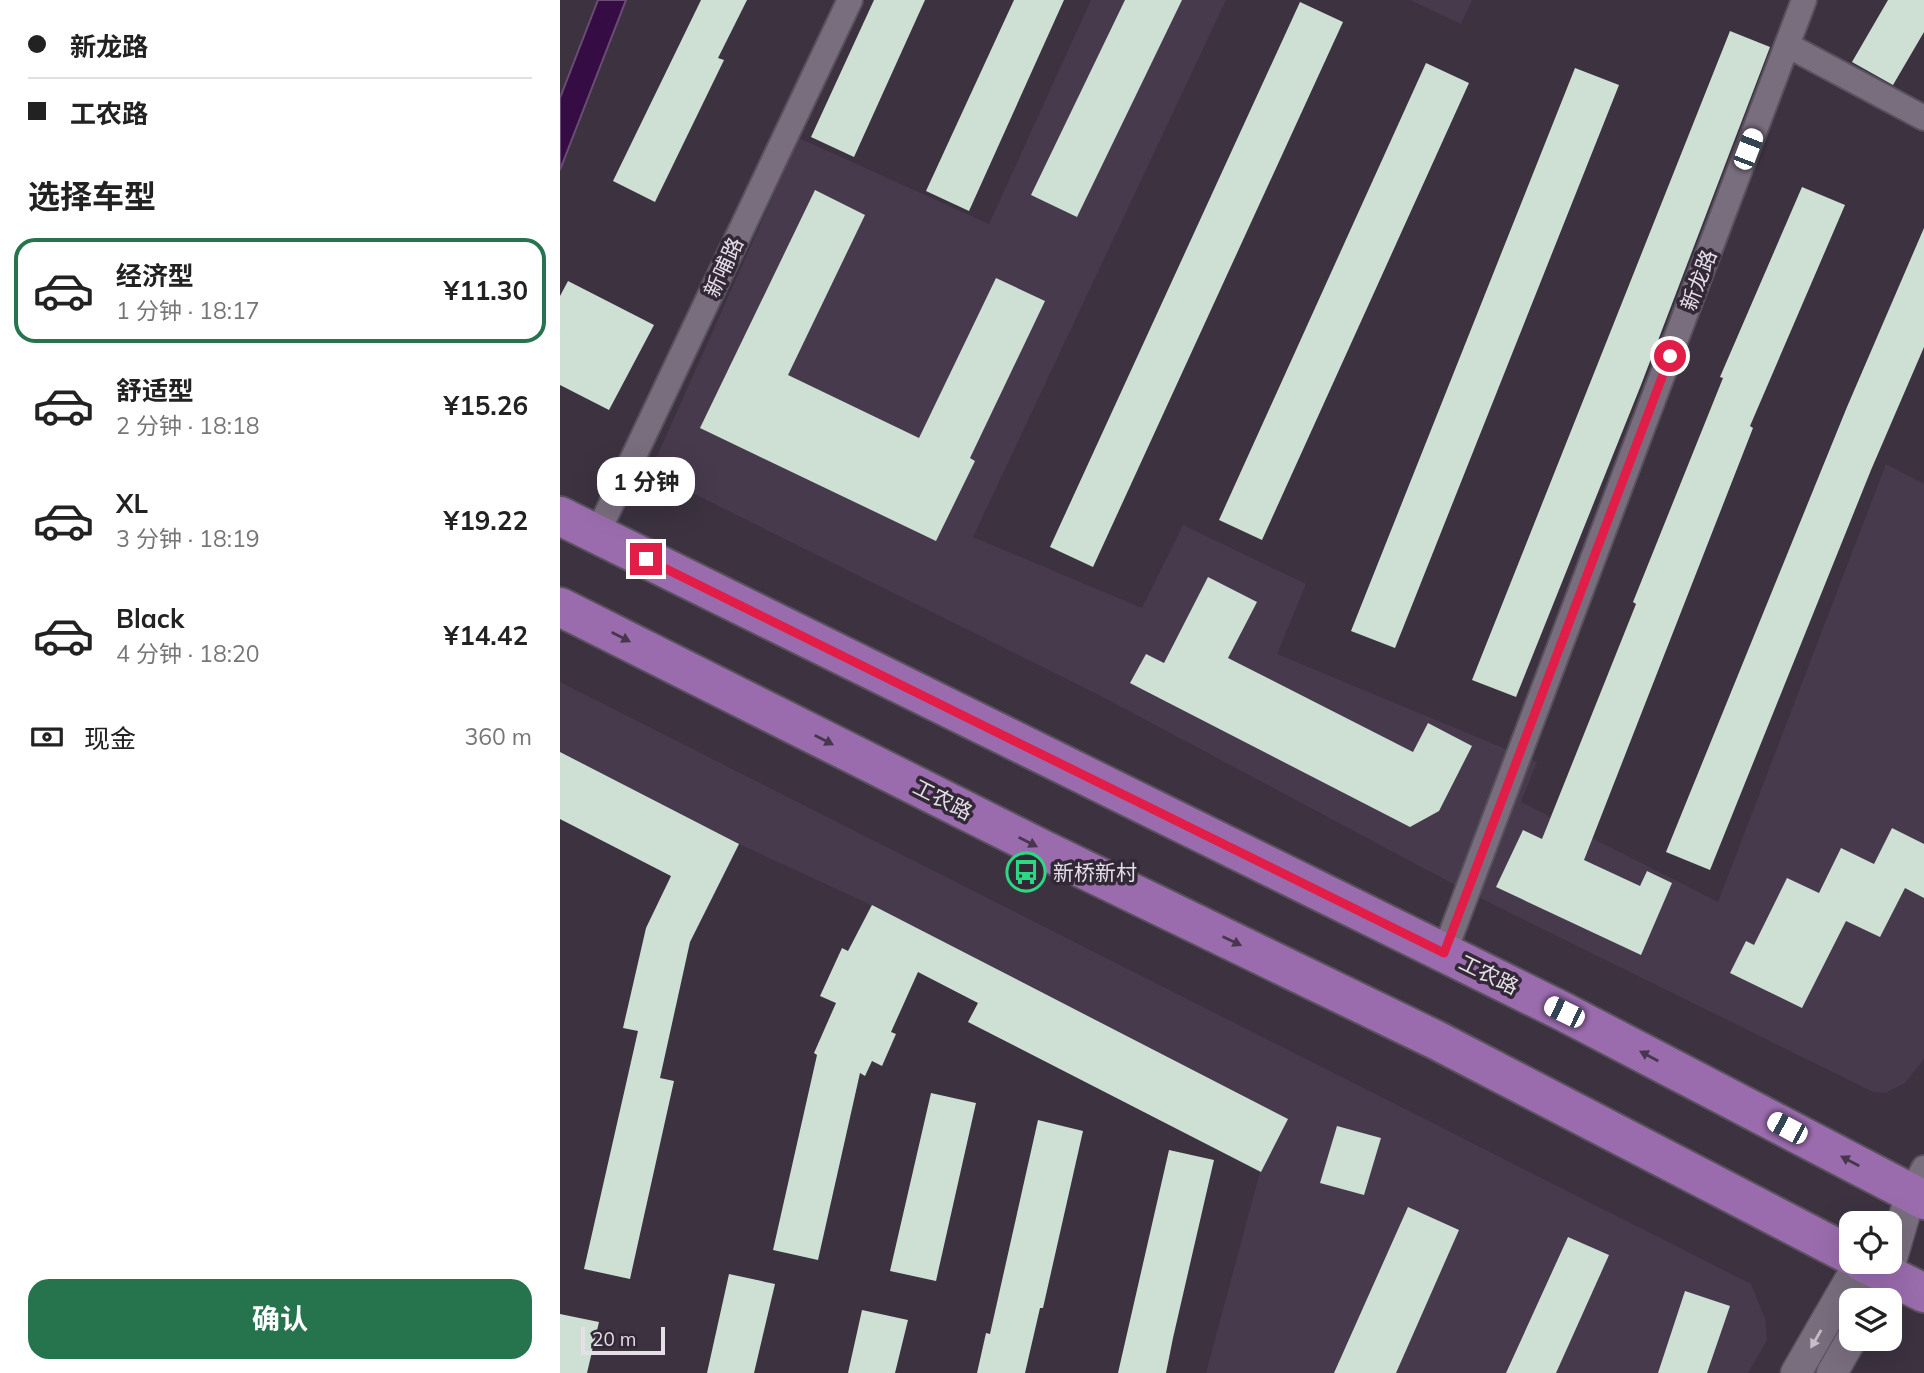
<!DOCTYPE html>
<html lang="zh">
<head>
<meta charset="utf-8">
<style>
  :root { --surface:#fff; --page:#f6f6f6; --text:#222; --muted:#767676; --line:#e0e0e0; --accent:#26744e }
  body { margin:0; font-family:Mulish,"Noto Sans SC",sans-serif; background:var(--page); color:var(--text); height:100vh; display:flex; flex-direction:column; font-size:26px; white-space:nowrap }
  * { box-sizing:border-box; margin:0 }
  p { font-size:23px; color:var(--muted) }
  .icon { flex:none; width:38px; height:38px; fill:none; stroke:currentColor; stroke-width:2; stroke-linecap:round; stroke-linejoin:round }
  .map { position:relative; flex:1; overflow:hidden }
  .drawer { display:flex; flex-direction:column; background:var(--surface); width:560px }
  .drawer>* { flex:none }
  .banner { display:grid; align-content:center; height:154px; padding:0 28px; background:var(--surface) }
  .tools { position:absolute; left:1279px; top:1211px; display:grid; gap:14px }
  .tools a { display:grid; place-items:center; width:63px; height:63px; border-radius:14px; background:var(--surface); box-shadow:0 7px 28px #0002; font-size:35px }
  .scale { position:absolute; left:21px; bottom:18px; width:84px; box-sizing:border-box; padding-left:7px; border:4px solid #e5dfe8; border-top:0; font-size:19px; line-height:24px; white-space:nowrap; color:#e5dfe8; -webkit-text-stroke:5px #322836; paint-order:stroke }
  .end { position:absolute; width:32px; height:32px; margin:-16px; border:9px solid #e11d48; background:#fff; box-shadow:0 0 0 4px #fff }
  .from { border-radius:50% }
  .bubble { position:absolute; height:49px; border-radius:21px; background:var(--surface); box-shadow:0 7px 28px #0002; font-size:23px; font-weight:700; line-height:49px; text-align:center }
  .car { position:absolute; width:21px; height:42px; margin:-21px -10px; border-radius:9px; box-shadow:0 0 5px 2px #0007; background:linear-gradient(#fff 24%,#345 0 40%,#fff 0 76%,#345 0 86%,#fff 0) }
  .banner b { display:flex; align-items:center; gap:24px; height:66px; font-size:26px }
  .banner b+b { border-top:2px solid var(--line) }
  .banner i { width:18px; height:18px; background:var(--text) }
  ul { padding:0; list-style:none }
  li { display:flex; align-items:center; gap:21px; height:105px; margin:0 14px 10px; padding:0 14px; border:4px solid transparent; border-radius:21px }
  li div { flex:1 }
  li b { display:block; font-size:26px }
  li em { font-style:normal; font-weight:700 }
  li.selected { border-color:var(--accent) }
  li>.icon { width:63px; height:63px; stroke-width:1.5 }
  h2 { padding:0 28px; font-size:32px; line-height:84px }
  .pay { display:flex; align-items:center; gap:18px; height:77px; padding:0 28px; font-size:26px }
  .pay p { margin-inline-start:auto }
  .primary-button { display:flex; gap:14px; margin-top:auto; padding:14px 28px }
  .primary-button a { flex:1; height:80px; border-radius:21px; background:var(--accent); color:#fff; font-size:28px; font-weight:700; line-height:80px; text-align:center }
  main { display:flex; flex:1; min-height:0 }
  .map>svg:first-child { display:block }
</style>
</head>
<body>
<main>
<section class="drawer">
<div class="banner">
<b><i class="from"></i>新龙路</b>
<b><i></i>工农路</b>
</div>
<h2>选择车型</h2>
<ul>
<li class="selected"><svg class="icon" aria-label="car" viewBox="0 0 24 24"><path d="M5 17H2v-5l4-1 3-4h7l3 4 3 1v5h-3M9 17h6M6 11h13"/><circle cx="7" cy="17" r="2"/><circle cx="17" cy="17" r="2"/></svg><div><b>经济型</b><p>1 分钟 · 18:17</p></div><em>¥11.30</em></li>
<li><svg class="icon" aria-label="car" viewBox="0 0 24 24"><path d="M5 17H2v-5l4-1 3-4h7l3 4 3 1v5h-3M9 17h6M6 11h13"/><circle cx="7" cy="17" r="2"/><circle cx="17" cy="17" r="2"/></svg><div><b>舒适型</b><p>2 分钟 · 18:18</p></div><em>¥15.26</em></li>
<li><svg class="icon" aria-label="car" viewBox="0 0 24 24"><path d="M5 17H2v-5l4-1 3-4h7l3 4 3 1v5h-3M9 17h6M6 11h13"/><circle cx="7" cy="17" r="2"/><circle cx="17" cy="17" r="2"/></svg><div><b>XL</b><p>3 分钟 · 18:19</p></div><em>¥19.22</em></li>
<li><svg class="icon" aria-label="car" viewBox="0 0 24 24"><path d="M5 17H2v-5l4-1 3-4h7l3 4 3 1v5h-3M9 17h6M6 11h13"/><circle cx="7" cy="17" r="2"/><circle cx="17" cy="17" r="2"/></svg><div><b>Black</b><p>4 分钟 · 18:20</p></div><em>¥14.42</em></li>
</ul>
<div class="pay"><svg class="icon" aria-label="cash" viewBox="0 0 24 24"><path d="M3 7h18v10H3z"/><circle cx="12" cy="12" r="2"/></svg>现金<p>360 m</p></div>
<div class="primary-button"><a>确认</a></div>
</section>
<div class="map">
<svg width="1364" height="1373" viewBox="0 0 1364 1373">
  <rect width="100%" height="100%" fill="#3c3240"/>
  <!-- built -->
  <path fill="#473a4d" d="M531,0H666L413,537L582,608L623,525L746,584L717,654L977,762L961,802L1158,902L1326,464L1364,484V1059L1345,1083L1325,1093L1313,1092L912,894L539,695L90,472L239,138L429,224Z
    M850,0H912L901,24Z
    M0,682L1191,1284L1205,1319L1207,1340L1188,1373H646L700,1172L408,1022L418,1003L294,939L311,905L179,844L111,876L0,819Z"/>
  <!-- water -->
  <path fill="#350d44" stroke="#6a4c75" stroke-width="2" d="M38,0H66L0,170V98Z"/>
  <!-- building -->
  <path fill="#cde0d3" d="M141,0H187L158,58L164,60L95,202L53,181Z
    M314,0H365L294,157L251,137Z
    M454,0H504L409,211L366,191Z
    M565,0H622L517,217L471,195Z
    M1328,0H1364V32L1333,85L1292,62Z
    M740,2L783,22L533,567L490,547Z
    M1170,31L1210,47L1081,385L956,697L912,680Z
    M866,63L909,83L702,540L659,520Z
    M1015,68L1059,85L835,648L791,631Z
    M1242,187L1285,205L1190,426L1193,428L1024,860L1080,886L1087,871L1112,883L1081,955L936,887L963,830L982,839L1076,604L1073,602L1163,378L1160,377Z
    M255,190L305,215L228,375L359,438L436,278L485,301L410,458L415,461L376,541L140,428Z
    M1364,228V347L1311,470L1150,870L1106,852L1287,407Z
    M8,281L94,325L49,410L0,385V296Z
    M648,577L697,602L668,658L853,752L868,723L912,746L879,811L850,827L570,683L586,654L604,663Z
    M0,752L179,844L130,942L100,1078L114,1081L70,1279L24,1269L78,1031L63,1028L86,928L111,876L0,819Z
    M1332,828L1364,844V898L1345,888L1320,937L1286,921L1242,1008L1170,973L1186,941L1194,945L1227,878L1259,893L1281,848L1314,864Z
    M312,905L728,1119L701,1172L408,1022L418,1003L358,972L331,1032L336,1034L322,1066L312,1061L305,1076L300,1073L258,1260L213,1250L257,1055L254,1053L276,1003L260,996L282,948L288,951Z
    M371,1093L416,1103L376,1281L330,1271Z
    M478,1120L523,1131L483,1308H480L465,1373H417L426,1333L430,1334Z
    M777,1126L821,1138L804,1195L760,1183Z
    M609,1150L654,1160L613,1338L606,1373H558Z
    M848,1207L899,1230L836,1373H774Z
    M1008,1237L1049,1255L996,1373H946Z
    M169,1274L215,1284L194,1373H147Z
    M1125,1291L1170,1306L1147,1373H1098Z
    M302,1310L348,1320L335,1373H288Z
    M0,1314L39,1322L27,1373H0Z"/>
  <g fill="none" stroke-linecap="round" stroke-linejoin="round">
    <!-- minor casing -->
    <g stroke="#59515d" stroke-width="28">
      <path id="minor" d="M1227,45L1364,118
        M37,534L290,0
        M884,953L1244,0
        M1351,1193L1364,1168"/>
    </g>
    <!-- tertiary casing -->
    <g stroke="#59515d" stroke-width="33">
      <path id="tertiary" d="M1312,1300L1327,1275L1351,1193
        M1236,1373L1300,1262
        M1272,1373L1292,1338"/>
    </g>
    <!-- primary casing -->
    <g stroke="#59515d" stroke-width="42">
      <path id="primary" d="M0,516L1004,1012L1364,1200
        M0,607L484,850L878,1041L1292,1256
        M1302,1262L1364,1293"/>
    </g>
    <!-- minor -->
    <use href="#minor" stroke="#796e7e" stroke-width="24"/>
    <!-- tertiary -->
    <use href="#tertiary" stroke="#796e7e" stroke-width="30"/>
    <!-- primary -->
    <use href="#primary" stroke="#9a6cad" stroke-width="38"/>
  </g>
  <!-- one-way arrows -->
  <defs><path id="oneway-solid" d="M-6-.8H1V-3.2L6.5 0L1 3.2V.8H-6Z" transform="scale(1.75)"/></defs>
  <g fill="#47364e">
    <use href="#oneway-solid" transform="translate(61 637) rotate(27)"/>
    <use href="#oneway-solid" transform="translate(264 740) rotate(27)"/>
    <use href="#oneway-solid" transform="translate(468 842) rotate(27)"/>
    <use href="#oneway-solid" transform="translate(672 941) rotate(26)"/>
    <use href="#oneway-solid" transform="translate(1089 1056) rotate(-152)"/>
    <use href="#oneway-solid" transform="translate(1290 1161) rotate(-152)"/>
  </g>
  <use fill="#c5bdc8" href="#oneway-solid" transform="translate(1256 1339) rotate(120)"/>
  <g fill="none" stroke-linecap="round" stroke-linejoin="round">
    <!-- route -->
    <path stroke="#e11d48" stroke-width="9" d="M86,559L884,953L1110,356"/>
  </g>
  <!-- icons -->
  <defs>
    <g id="bus-ring" transform="scale(2.0125)"><circle r="9.5" fill="#322836" stroke="#2bd884" stroke-width="1.5"/><path d="M-5-6H5V4H4V6H2V4H-2V6H-4V4H-5ZM-3.5-4V0h7V-4ZM-3.5 1.2v1.5H-2V1.2ZM2 1.2v1.5H3.5V1.2Z" fill="#2bd884"/></g>
  </defs>
  <g fill-rule="evenodd">
    <use href="#bus-ring" x="466" y="872"/>
  </g>
  <g text-anchor="middle" dominant-baseline="central" stroke-width="7" stroke-linejoin="round" paint-order="stroke">
    <!-- street labels -->
    <g font-size="21" fill="#e5dfe8" stroke="#322836">
      <text transform="translate(163 267) rotate(-65)">新哺路</text>
      <text transform="translate(1138 280) rotate(-69)">新龙路</text>
      <text transform="translate(383 799) rotate(27)">工农路</text>
      <text transform="translate(929 974) rotate(26)">工农路</text>
    </g>
    <!-- poi labels -->
    <g font-size="21" fill="#e5dfe8" stroke="#322836" text-anchor="start">
      <text x="493" y="872">新桥新村</text>
    </g>
  </g>
</svg>
<div class="tools">
<a><svg class="icon" aria-label="locate" viewBox="0 0 24 24"><circle cx="12" cy="12" r="6"/><path d="M12 2v4M12 18v4M2 12h4M18 12h4"/></svg></a>
<a><svg class="icon" aria-label="layers" viewBox="0 0 24 24"><path d="M12 4l9 5-9 5-9-5zM3 14l9 5 9-5"/></svg></a>
</div>
<div class="scale">20 m</div>
<i class="end from" style="left:1110px;top:356px"></i>
<i class="end" style="left:86px;top:559px"></i>
<div class="bubble" style="left:37px;top:457px;width:98px">1 分钟</div>
<i class="car" style="left:1188px;top:149px;rotate:21deg"></i>
<i class="car" style="left:1004px;top:1012px;rotate:296deg"></i>
<i class="car" style="left:1227px;top:1128px;rotate:298deg"></i>
</div>
</main>
</body>
</html>
